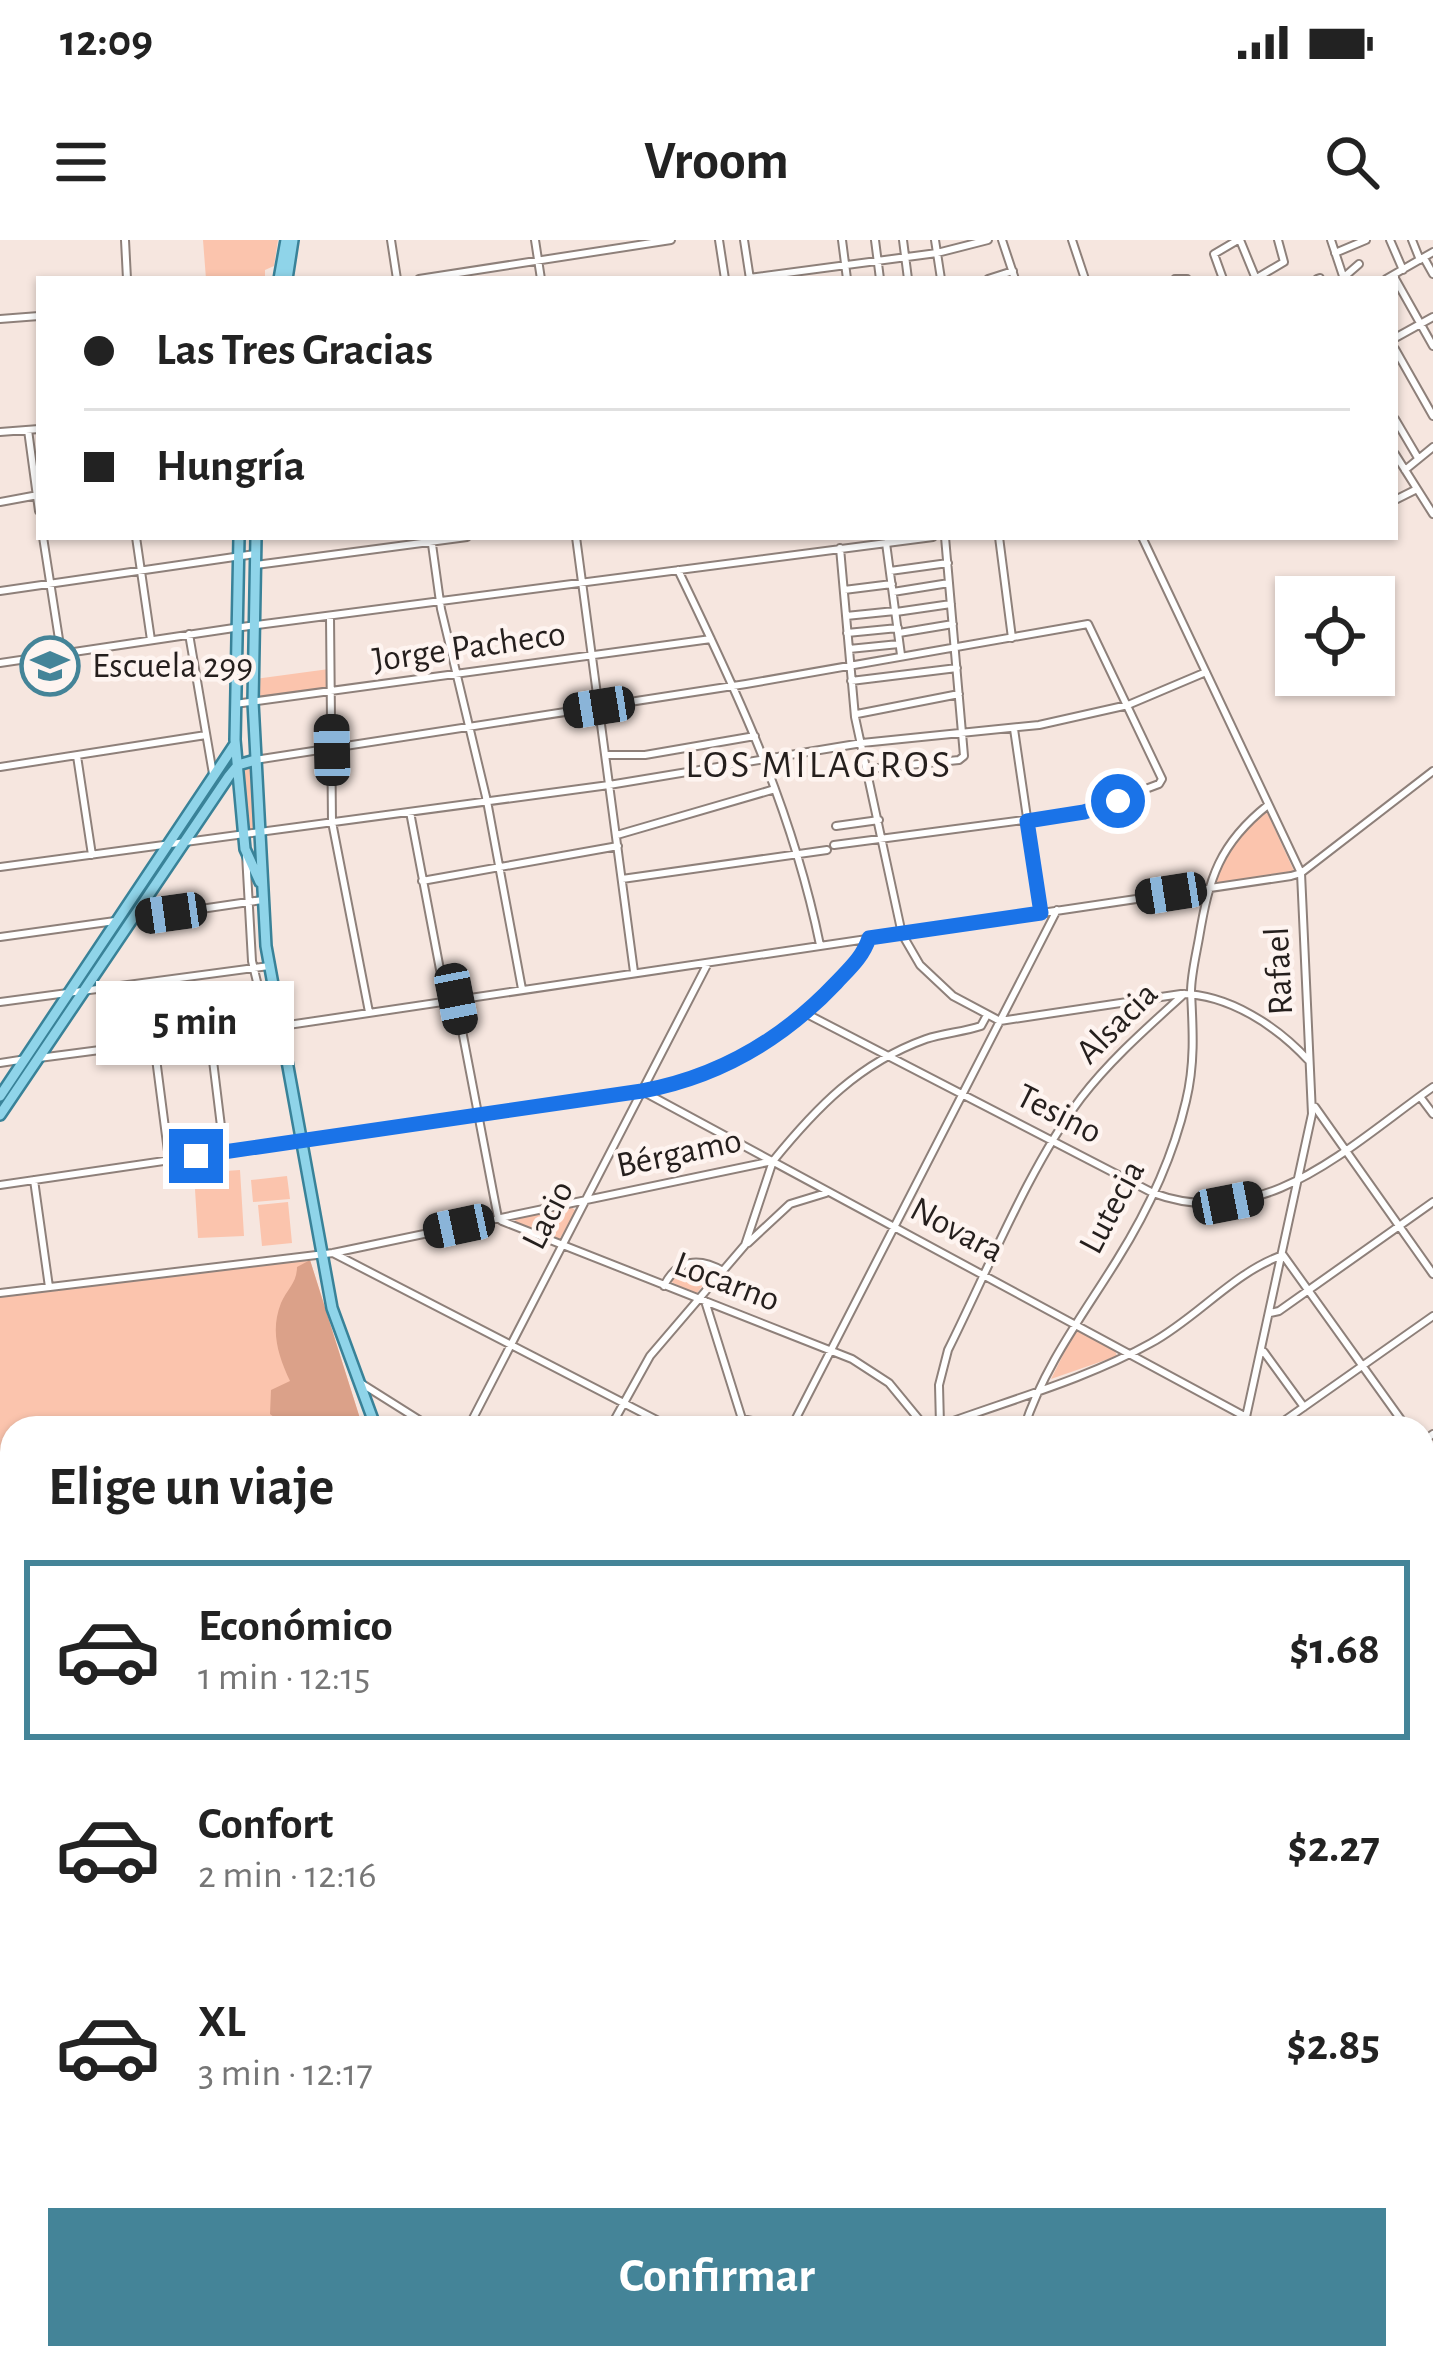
<!DOCTYPE html>
<html lang="es">
<head>
<meta charset="utf-8">
<style>
  :root { --surface:#fff; --page:#f6f6f6; --text:#222; --muted:#767676; --line:#e0e0e0; --accent:#448498 }
  body { margin:0; font-family:"Alegreya Sans",sans-serif; background:var(--page); color:var(--text); height:100vh; display:flex; flex-direction:column; font-size:45px; white-space:nowrap }
  * { box-sizing:border-box; margin:0 }
  p { font-size:39px; color:var(--muted) }
  .icon { flex:none; width:66px; height:66px; fill:none; stroke:currentColor; stroke-width:2; stroke-linecap:round; stroke-linejoin:round }
  .map { position:relative; flex:1; overflow:hidden }
  .side { position:absolute; left:0px; top:1176px; width:1434px; height:954px; display:flex; flex-direction:column; background:var(--surface); border-radius:36px 36px 0 0; box-shadow:0 3px 9px #0004 }
  .side>* { flex:none }
  .top-card { position:absolute; left:36px; top:36px; width:1362px; height:264px; border-radius:0px; box-shadow:0 3px 9px #0004; display:grid; align-content:center; height:264px; padding:0 48px; background:var(--surface) }
  .fabs { position:absolute; left:1275px; top:336px; display:grid; gap:24px }
  .fabs a { display:grid; place-items:center; width:120px; height:120px; border-radius:0px; background:var(--surface); box-shadow:0 3px 9px #0004; font-size:60px }
  .end { position:absolute; width:54px; height:54px; margin:-27px; border:15px solid #1a73e8; background:#fff; box-shadow:0 0 0 6px #fff }
  .from { border-radius:50% }
  .bubble { position:absolute; height:84px; border-radius:0px; background:var(--surface); box-shadow:0 3px 9px #0004; font-size:39px; font-weight:700; line-height:84px; text-align:center }
  .car { position:absolute; width:36px; height:72px; margin:-36px -18px; border-radius:15px; box-shadow:0 0 9px 3px #0007; background:linear-gradient(#222 24%,#8ab4d8 0 40%,#222 0 76%,#8ab4d8 0 86%,#222 0) }
  .top-card b { display:flex; align-items:center; gap:42px; height:114px; font-size:45px }
  .top-card b+b { border-top:3px solid var(--line) }
  .top-card i { width:30px; height:30px; background:var(--text) }
  ul { padding:0; list-style:none }
  li { display:flex; align-items:center; gap:36px; height:180px; margin:0 24px 18px; padding:0 24px; border:6px solid transparent; border-radius:0px }
  li div { flex:1 }
  li b { display:block; font-size:45px }
  li em { font-style:normal; font-weight:700 }
  li.current { border-color:var(--accent) }
  li>.icon { width:108px; height:108px; stroke-width:1.5 }
  h2 { padding:0 48px; font-size:54px; line-height:144px }
  .cta { display:flex; gap:24px; margin-top:auto; padding:24px 48px }
  .cta a { flex:1; height:138px; border-radius:0px; background:var(--accent); color:#fff; font-size:48px; font-weight:700; line-height:138px; text-align:center }
  .status { display:flex; justify-content:space-between; align-items:center; height:84px; padding:0 60px; background:var(--surface); direction:ltr }
  .status svg { height:33px; fill:currentColor }
  header { display:flex; justify-content:space-between; align-items:center; height:156px; padding:0 48px; background:var(--surface); font-size:54px; font-weight:700 }
  .map>svg:first-child { display:block }
</style>
</head>
<body>
<div class="status"><b>12:09</b><svg viewBox="0 0 49 12"><path d="M0 12V9h3v3zM5 12V6h3v6zM10 12V3h3v9zM15 12V0h3v12zM26 1h20v11H26zM47 4h2v5h-2z"/></svg></div>
<header><svg class="icon" aria-label="menu" viewBox="0 0 24 24"><path d="M4 6h16M4 12h16M4 18h16"/></svg>Vroom<svg class="icon" aria-label="search" viewBox="0 0 24 24"><circle cx="10" cy="10" r="6"/><path d="M15 15l6 6"/></svg></header>
<div class="map">
<svg width="1433" height="2130" viewBox="0 0 1433 2130">
  <rect width="100%" height="100%" fill="#f6e6df"/>
  <!-- green -->
  <path fill="#fbc4ad" d="M203,0H278L274,26L265,30V39H206Z
    M329,429L326,449L256,457L255,439Z
    M250,525L256,585L252,590H248L242,528Z
    M1266,570L1294,631L1217,644L1215,636L1235,598Z
    M240,930L244,996L198,998L194,933Z
    M287,936L290,959L253,962L251,940Z
    M288,962L292,1003L262,1006L258,965Z
    M569,965L576,971L559,1000L515,983L516,977Z
    M310,1020L363,1188H12V1390L0,1380V1057Z
    M692,1023L715,1032L696,1054L669,1041L677,1030Z
    M1076,1089L1114,1108L1117,1116L1051,1139Z
    M6,1739L12,1740V1804L0,1796V1746Z"/>
  <!-- forest -->
  <path fill="#dba189" d="M310,1020L363,1188H288L270,1174L271,1150L290,1141C278,1115 270,1091 281,1063C287,1049 297,1043 297,1027Z"/>
  <g fill="none" stroke-linecap="round" stroke-linejoin="round">
    <!-- minor casing -->
    <g stroke="#8e807a" stroke-width="10">
      <path id="minor" d="M125,0L127,39
        M391,0L397,39
        M535,0L541,39
        M719,0L725,39
        M744,0L750,39
        M842,0L847,39
        M875,0L880,39
        M903,0L908,39
        M935,0L941,39
        M1002,0L1015,39
        M1072,0L1085,39
        M1240,0L1256,39
        M1331,0L1344,39
        M1390,0L1403,30
        M1412,0L1420,20
        M1335,13L1366,0
        M1424,18L1433,34
        M1393,35L1433,106
        M749,38L937,13L988,0
        M1343,38L1359,24
        M419,39L671,0
        M988,39L1013,31
        M1175,39H1187
        M1223,39L1214,14L1238,0
        M1255,39L1284,22L1278,0
        M1317,39L1320,38
        M1386,39L1433,12
        M0,79L39,76
        M1395,98L1433,77
        M1395,109L1433,176
        M1395,179L1418,218
        M28,190L39,271
        M0,192L39,189
        M1395,214L1433,274
        M1405,230L1433,207
        M1395,260L1417,249
        M0,262L38,255
        M43,297L61,412
        M136,297L151,400
        M431,297L441,369L487,561L522,749
        M576,297L634,732
        M999,297L1012,398
        M1142,297L1301,633L1312,874L1246,1177
        M886,303L901,415
        M840,308L855,477L902,694L920,725L953,756L1000,781L1181,754C1229,754 1278,787 1309,821
        M256,325L467,297
        M678,330C738,454 792,568 820,705
        M890,331L948,323
        M844,350L892,344
        M0,351L255,314
        M893,352L949,343
        M896,372L951,364
        M846,376L895,371
        M330,377L332,582L369,772
        M847,393L898,388
        M899,393L953,384
        M189,394L213,534
        M849,409L899,404
        M0,423L234,388L933,297
        M851,441L957,428
        M235,464L711,399
        M857,474L959,454
        M1014,489L1041,673
        M605,515H645L755,496
        M77,516L92,615
        M255,520L746,444L1088,384L1162,539L1159,544L1084,572L834,605
        M0,527L206,495
        M868,529L959,520L964,516L945,297
        M410,572L446,761
        M836,586L879,580
        M617,595L775,549
        M246,614L252,721L268,788
        M0,627L609,545L862,503L1039,485L1128,465L1206,432
        M622,639L827,610
        M422,641L618,606
        M133,679L262,660
        M0,697L115,681
        M456,759L498,978L502,981L852,1119L889,1143L926,1188
        M0,762L269,726
        M807,774L1153,953C1263,994 1350,905 1433,847
        M210,796L224,911
        M154,803L169,919
        M39,818L268,788L1291,636L1301,633L1433,531
        M0,823L26,819
        M644,852L1246,1177L1255,1188
        M1421,858L1433,874
        M1315,867L1433,1034
        M34,940L49,1047
        M0,945L642,851C718,837 783,799 836,743C849,729 863,717 869,698
        M748,1003L790,964L826,953
        M333,1013L672,1188
        M664,1046C677,1019 699,1017 723,1031
        M0,1053L333,1013L773,921C816,868 859,823 926,799C944,793 963,792 981,786L987,775
        M705,1061L742,1179
        M1270,1073L1279,1071L1433,962
        M1264,1112L1304,1167
        M359,1142L432,1188
        M940,1185L939,1145L948,1110C987,1032 1029,927 1081,858C1111,819 1148,787 1184,754
        M468,1188L708,723
        M610,1188L650,1116L745,1005L773,921
        M715,1188L742,1179L787,1188
        M791,1188L1057,670
        M934,1188C1006,1161 1085,1140 1151,1103C1197,1078 1234,1032 1283,1015L1407,1188
        M1024,1188C1044,1126 1083,1075 1117,1020C1147,972 1173,917 1186,861C1195,824 1193,790 1191,752C1191,735 1196,715 1199,698C1209,638 1219,604 1268,565
        M1228,1188L1246,1177
        M1274,1188L1433,1076
        M1422,1202L1433,1194
        M1422,1209L1433,1225
        M1422,1240L1433,1232
        M1422,1363L1433,1355
        M1422,1387L1433,1392
        M0,1389L12,1399
        M1,1398L12,1411
        M1422,1509L1433,1513
        M0,1512L12,1496
        M0,1557L12,1566
        M1422,1598L1433,1602
        M0,1628L12,1612
        M0,1644L12,1653
        M0,1723L12,1707
        M1422,1723L1433,1727
        M0,1742L12,1726
        M1422,1779L1433,1749
        M1422,1792L1433,1796
        M0,1800L12,1809
        M0,1858L12,1842
        M1422,1874L1433,1878
        M0,1884L12,1893
        M0,1969L12,1978
        M1,1969L12,1954
        M0,1985L8,1975
        M1422,2000L1433,2004
        M0,2054L12,2063
        M1422,2070L1433,2047
        M87,2118L103,2130
        M307,2118L323,2130
        M447,2118L463,2130
        M634,2118L649,2130
        M831,2118L834,2130
        M1226,2118L1250,2130
        M1383,2118L1409,2130
        M155,2130L164,2118
        M239,2130L248,2118
        M541,2130L550,2118
        M610,2130L619,2118
        M649,2130L657,2118
        M663,2130L672,2118
        M1090,2130L1095,2118
        M1165,2130L1171,2118
        M1318,2130L1323,2118
        M1393,2130L1399,2118"/>
    </g>
    <!-- major casing -->
    <g stroke="#398298" stroke-width="14">
      <path id="major" d="M279,39L286,0
        M287,39L293,0
        M239,297L235,500L245,609L260,642
        M256,297L253,462L266,706L332,1068L376,1188
        M0,856L235,504
        M0,875L229,536L238,525L255,520
        M1422,1320L1433,1311
        M1422,1329L1433,1321
        M723,2118L725,2130
        M1019,2130L1027,2118"/>
    </g>
    <!-- minor -->
    <use href="#minor" stroke="#fff" stroke-width="6"/>
    <!-- major -->
    <use href="#major" stroke="#8fd4e9" stroke-width="9"/>
  </g>
  <g fill="none" stroke-linecap="round" stroke-linejoin="round">
    <!-- route -->
    <path stroke="#1a73e8" stroke-width="15" d="M196,916L642,851C718,837 783,799 836,743C849,729 863,717 869,698L1041,673L1027,581L1084,572L1118,561"/>
  </g>
  <!-- icons -->
  <defs>
    <g id="school-ring" transform="scale(3)"><circle r="9.5" fill="#fef4f0" stroke="#448498" stroke-width="1.5"/><path d="M0-5L7-2L0 1L-7-2ZM-4 1L0 2.5L4 1V4Q0 6-4 4Z" fill="#448498"/></g>
  </defs>
  <g fill-rule="evenodd">
    <use href="#school-ring" x="50" y="426"/>
  </g>
  <g text-anchor="middle" dominant-baseline="central" stroke-width="9" stroke-linejoin="round" paint-order="stroke">
    <!-- street labels -->
    <g font-size="36" fill="#251f1d" stroke="#fef4f0">
      <text transform="translate(469 407) rotate(-8)">Jorge Pacheco</text>
      <text transform="translate(1279 731) rotate(-93)">Rafael</text>
      <text transform="translate(1117 783) rotate(-45)">Alsacia</text>
      <text transform="translate(1059 874) rotate(27)">Tesino</text>
      <text transform="translate(679 913) rotate(-12)">Bérgamo</text>
      <text transform="translate(1112 967) rotate(-62)">Lutecia</text>
      <text transform="translate(548 975) rotate(-63)">Lacio</text>
      <text transform="translate(957 990) rotate(28)">Novara</text>
      <text transform="translate(727 1042) rotate(21)">Locarno</text>
    </g>
    <!-- poi labels -->
    <g font-size="36" fill="#251f1d" stroke="#fef4f0" text-anchor="start">
      <text x="92" y="426">Escuela 299</text>
    </g>
    <!-- neighbourhood labels -->
    <g font-size="39" letter-spacing="3" fill="#251f1d" stroke="#fef4f0">
      <text x="819" y="525">LOS MILAGROS</text>
    </g>
  </g>
</svg>
<div class="fabs">
<a><svg class="icon" aria-label="locate" viewBox="0 0 24 24"><circle cx="12" cy="12" r="6"/><path d="M12 2v4M12 18v4M2 12h4M18 12h4"/></svg></a>
</div>
<i class="end from" style="left:1118px;top:561px"></i>
<i class="end" style="left:196px;top:916px"></i>
<div class="bubble" style="left:96px;top:741px;width:198px">5 min</div>
<i class="car" style="left:599px;top:467px;rotate:261deg"></i>
<i class="car" style="left:332px;top:510px;rotate:359deg"></i>
<i class="car" style="left:1171px;top:653px;rotate:261deg"></i>
<i class="car" style="left:171px;top:673px;rotate:262deg"></i>
<i class="car" style="left:456px;top:759px;rotate:169deg"></i>
<i class="car" style="left:1228px;top:963px;rotate:79deg"></i>
<i class="car" style="left:459px;top:986px;rotate:258deg"></i>
<div class="top-card">
<b><i class="from"></i>Las Tres Gracias</b>
<b><i></i>Hungría</b>
</div>
<section class="side">
<h2>Elige un viaje</h2>
<ul>
<li class="current"><svg class="icon" aria-label="car" viewBox="0 0 24 24"><path d="M5 17H2v-5l4-1 3-4h7l3 4 3 1v5h-3M9 17h6M6 11h13"/><circle cx="7" cy="17" r="2"/><circle cx="17" cy="17" r="2"/></svg><div><b>Económico</b><p>1 min · 12:15</p></div><em>$1.68</em></li>
<li><svg class="icon" aria-label="car" viewBox="0 0 24 24"><path d="M5 17H2v-5l4-1 3-4h7l3 4 3 1v5h-3M9 17h6M6 11h13"/><circle cx="7" cy="17" r="2"/><circle cx="17" cy="17" r="2"/></svg><div><b>Confort</b><p>2 min · 12:16</p></div><em>$2.27</em></li>
<li><svg class="icon" aria-label="car" viewBox="0 0 24 24"><path d="M5 17H2v-5l4-1 3-4h7l3 4 3 1v5h-3M9 17h6M6 11h13"/><circle cx="7" cy="17" r="2"/><circle cx="17" cy="17" r="2"/></svg><div><b>XL</b><p>3 min · 12:17</p></div><em>$2.85</em></li>
</ul>
<div class="cta"><a>Confirmar</a></div>
</section>
</div>
</body>
</html>
